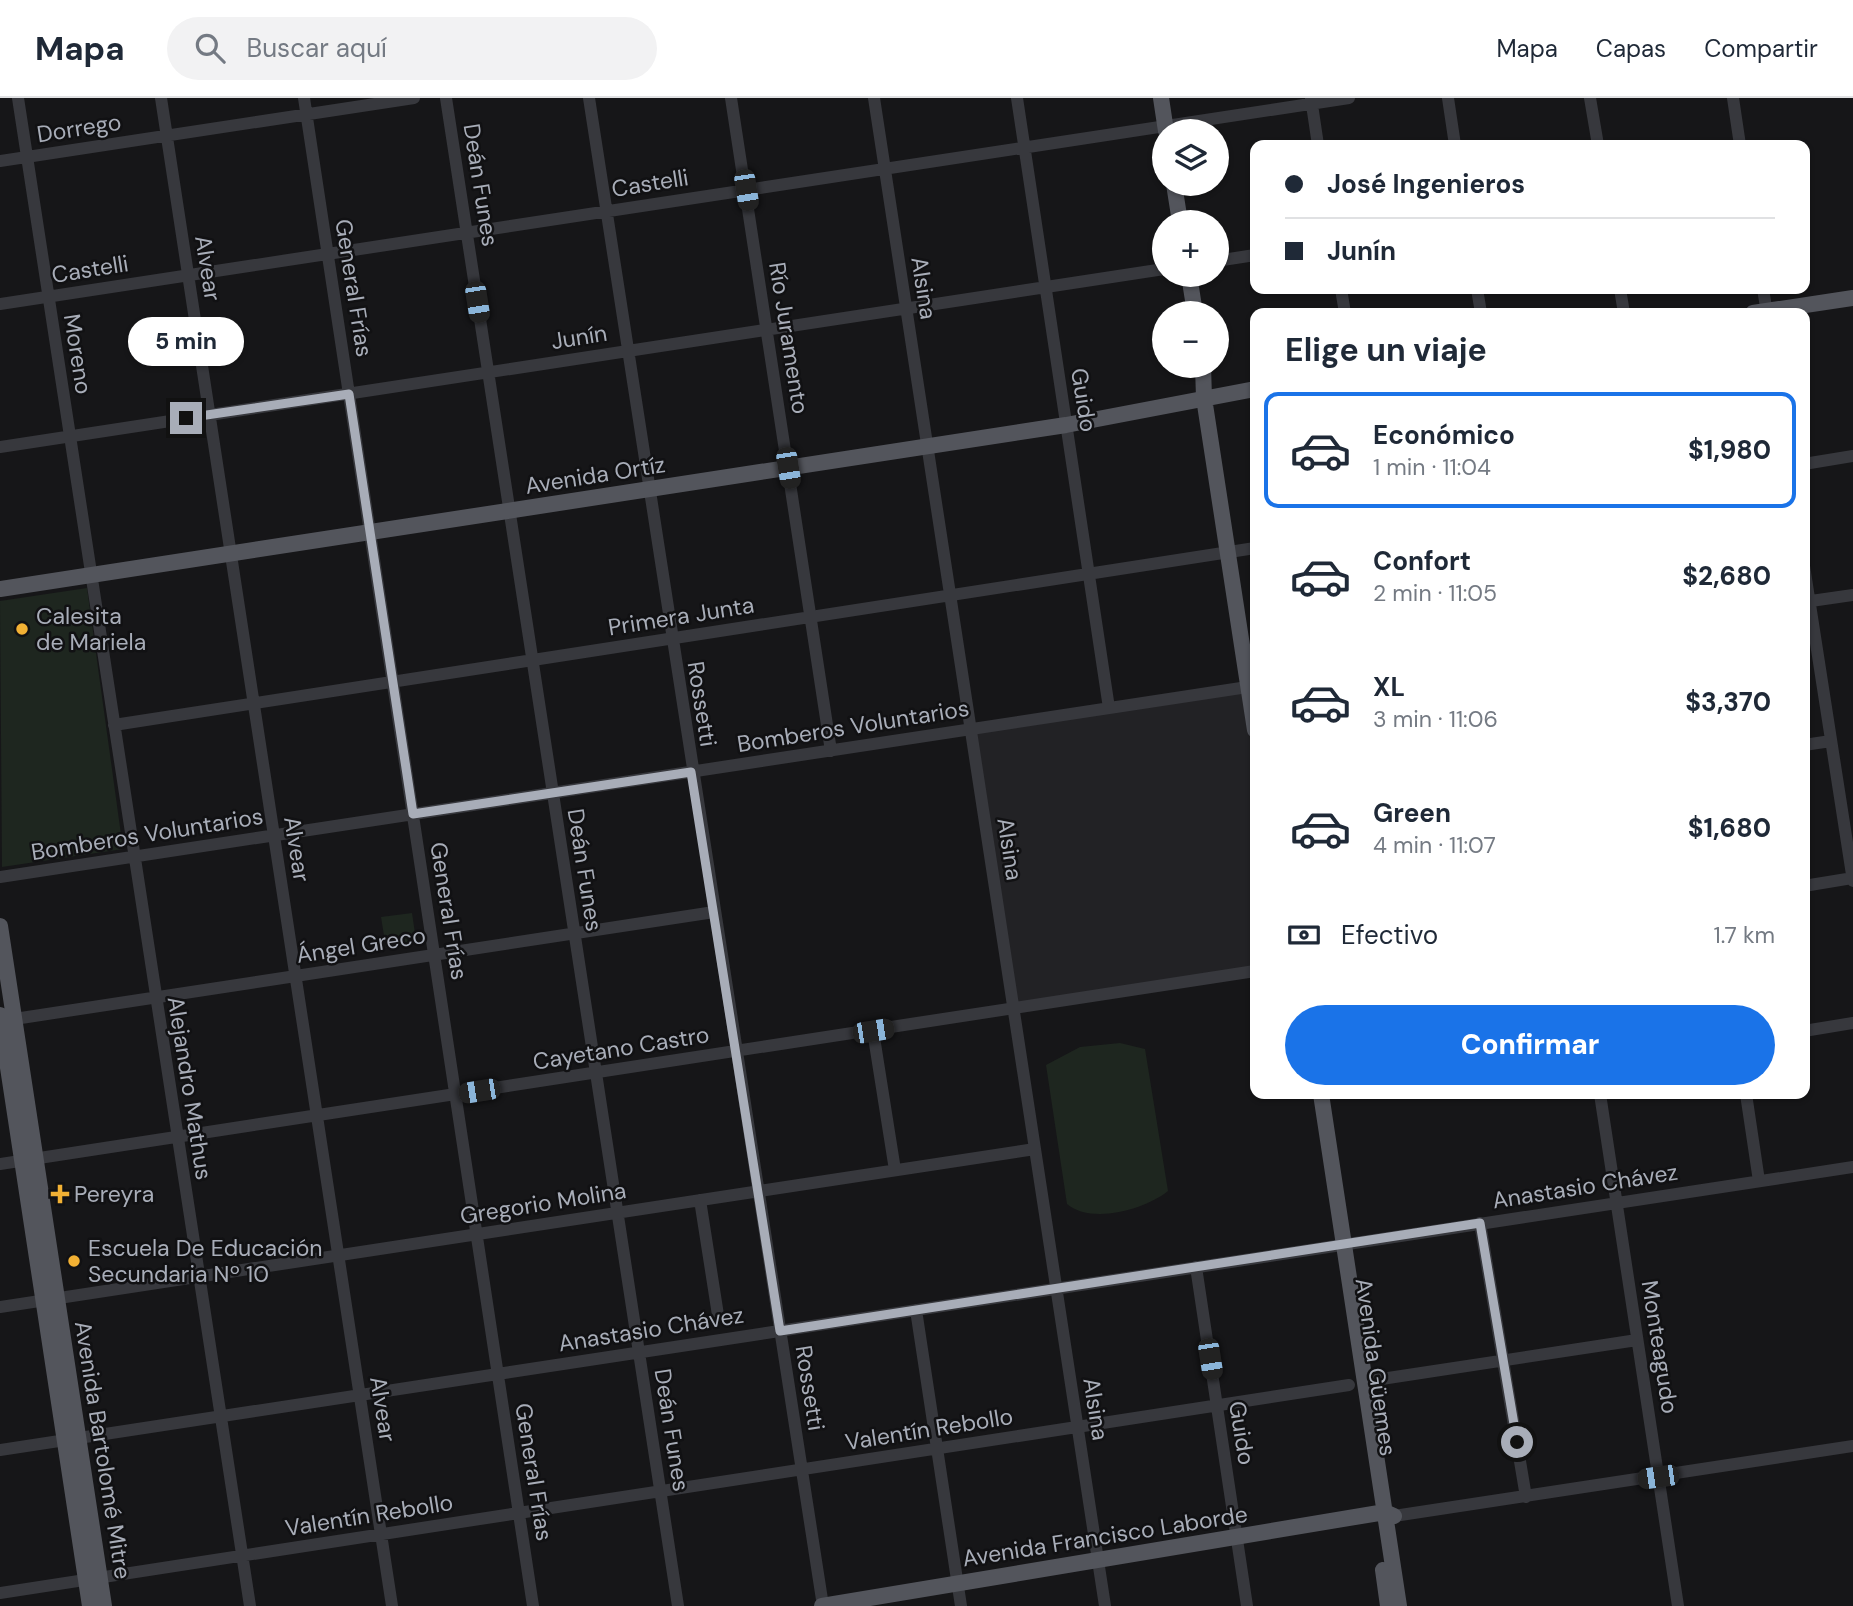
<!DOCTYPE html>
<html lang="es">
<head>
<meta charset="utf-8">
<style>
  :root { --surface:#fff; --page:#f2f2f3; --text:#1f2937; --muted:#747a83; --line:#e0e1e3; --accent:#1a73e8 }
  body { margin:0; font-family:"DM Sans",sans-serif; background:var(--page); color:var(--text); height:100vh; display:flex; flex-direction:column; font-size:26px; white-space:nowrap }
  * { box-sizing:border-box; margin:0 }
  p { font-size:23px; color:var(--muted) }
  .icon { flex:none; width:38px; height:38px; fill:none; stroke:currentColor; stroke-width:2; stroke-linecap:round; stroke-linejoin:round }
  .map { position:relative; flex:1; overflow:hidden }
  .panel { position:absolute; left:1250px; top:210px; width:560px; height:791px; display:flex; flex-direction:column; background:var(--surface); border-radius:14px; box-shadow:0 2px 5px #0004 }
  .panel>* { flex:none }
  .top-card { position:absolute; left:1250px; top:42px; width:560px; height:154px; border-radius:14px; box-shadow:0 2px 5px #0004; display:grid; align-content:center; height:154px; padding:0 35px; background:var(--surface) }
  .controls { position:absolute; left:1152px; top:21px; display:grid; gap:14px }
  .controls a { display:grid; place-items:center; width:77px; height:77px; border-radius:50%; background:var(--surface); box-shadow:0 2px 5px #0004; font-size:35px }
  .end { position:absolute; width:32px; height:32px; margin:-16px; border:9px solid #a8adb8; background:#111; box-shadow:0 0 0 4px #111 }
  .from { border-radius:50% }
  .bubble { position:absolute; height:49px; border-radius:24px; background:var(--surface); box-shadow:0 2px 5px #0004; font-size:23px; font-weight:800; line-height:49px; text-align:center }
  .car { position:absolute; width:21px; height:42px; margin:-21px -10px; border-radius:9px; box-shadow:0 0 5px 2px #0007; background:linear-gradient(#222 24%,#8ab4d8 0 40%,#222 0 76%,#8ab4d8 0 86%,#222 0) }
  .top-card b { display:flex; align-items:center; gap:24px; height:66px; font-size:26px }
  .top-card b+b { border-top:2px solid var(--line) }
  .top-card i { width:18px; height:18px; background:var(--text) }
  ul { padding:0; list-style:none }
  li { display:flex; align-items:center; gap:21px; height:116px; margin:0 14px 10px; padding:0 21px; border:4px solid transparent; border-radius:14px }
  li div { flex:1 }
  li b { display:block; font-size:26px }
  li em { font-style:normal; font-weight:800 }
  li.active { border-color:var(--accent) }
  li>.icon { width:63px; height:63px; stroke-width:1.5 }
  h2 { padding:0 35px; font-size:32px; line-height:84px }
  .pay { display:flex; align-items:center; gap:18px; height:77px; padding:0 35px; font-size:26px }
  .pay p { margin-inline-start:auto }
  .action { display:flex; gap:14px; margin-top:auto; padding:14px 35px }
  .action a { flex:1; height:80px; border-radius:42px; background:var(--accent); color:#fff; font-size:28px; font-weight:800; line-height:80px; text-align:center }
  header { display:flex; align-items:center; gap:42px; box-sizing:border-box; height:98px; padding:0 35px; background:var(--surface); border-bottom:2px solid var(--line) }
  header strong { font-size:33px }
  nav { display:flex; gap:38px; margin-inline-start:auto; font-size:24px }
  .search { width:490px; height:63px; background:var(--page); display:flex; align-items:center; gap:18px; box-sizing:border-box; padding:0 24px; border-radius:38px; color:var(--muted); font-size:26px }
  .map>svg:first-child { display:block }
</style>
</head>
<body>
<header>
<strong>Mapa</strong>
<div class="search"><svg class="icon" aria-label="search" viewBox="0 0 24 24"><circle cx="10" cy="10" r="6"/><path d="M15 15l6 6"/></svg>Buscar aquí</div>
<nav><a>Mapa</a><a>Capas</a><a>Compartir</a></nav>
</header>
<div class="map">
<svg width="1853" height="1508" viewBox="0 0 1853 1508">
  <rect width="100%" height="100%" fill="#161618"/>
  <!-- built -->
  <path fill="#222225" d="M1243,594L1255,665V869L1016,907L975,635Z"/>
  <!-- green -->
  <path fill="#1e261f" d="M87,490L123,751L2,769L0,503Z
    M412,815L416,842L413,846L386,850L381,819Z
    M1120,945L1145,951L1168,1093C1146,1111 1092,1127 1067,1106L1046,967L1080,949Z"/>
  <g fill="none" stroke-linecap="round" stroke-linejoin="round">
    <!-- minor -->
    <path stroke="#37383d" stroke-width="12" d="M18,0L250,1508
      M161,0L392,1508
      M304,0L533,1508
      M446,0L678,1508
      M589,0L823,1508
      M731,0L831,653
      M874,0L1105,1508
      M1017,0L1109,610
      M1311,0L1318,47
      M1448,0L1455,47
      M1590,0L1598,47
      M1733,0L1740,47
      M0,63L414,0
      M1216,163L1255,157
      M1341,191L1345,215
      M1477,191L1481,215
      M1620,191L1624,215
      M1763,191L1767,215
      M0,206L1349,0
      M0,349L1164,171
      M1804,366L1853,358
      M1804,468L1853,783
      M1804,504L1853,497
      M114,627L1255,450
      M1804,647L1831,643
      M0,779L1254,588
      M1804,788L1853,780
      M8,922L714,814
      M873,933L895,1072
      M1804,933L1853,925
      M1600,996L1678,1508
      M1746,996L1759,1083
      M0,1066L1255,873
      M700,1102L718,1217
      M1480,1125L1526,1399
      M1196,1169L1247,1508
      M0,1209L1035,1051
      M916,1212L961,1508
      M1375,1282L1637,1242
      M0,1352L1853,1069
      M1394,1418L1853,1348
      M0,1495L1349,1287"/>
    <!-- major -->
    <path stroke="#53555c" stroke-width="16" d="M1161,0L1166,33
      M1174,86L1180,124
      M1189,177L1195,215
      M1753,215L1853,200
      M1203,268L1204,300L1255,632
      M0,491L1066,327L1255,291
      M0,828L104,1508
      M0,917L90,1508
      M1321,996L1399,1508
      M1383,1472L1388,1508
      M822,1508L1385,1414L1394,1418"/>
  </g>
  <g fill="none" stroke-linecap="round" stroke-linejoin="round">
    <!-- route -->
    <path stroke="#a8adb8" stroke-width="9" d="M186,320L349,296L413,716L691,674L780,1233L1480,1125L1517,1344"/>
  </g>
  <!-- markers -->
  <g fill="#f2b134" stroke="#111113" stroke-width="2.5">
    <circle cx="22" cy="531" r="7"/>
    <path d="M56.5 1085.5h7v7h7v7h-7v7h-7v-7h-7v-7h7z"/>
    <circle cx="74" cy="1163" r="7"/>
  </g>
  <g text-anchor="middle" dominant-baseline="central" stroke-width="5" stroke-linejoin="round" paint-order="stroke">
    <!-- street labels -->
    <g font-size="23" fill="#a8adb8" stroke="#111113">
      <text transform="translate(79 30) rotate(-9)">Dorrego</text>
      <text transform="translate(650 85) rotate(-9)">Castelli</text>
      <text transform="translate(481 87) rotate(81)">Deán Funes</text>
      <text transform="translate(208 170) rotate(81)">Alvear</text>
      <text transform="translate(90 171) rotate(-9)">Castelli</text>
      <text transform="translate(354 190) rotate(81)">General Frías</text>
      <text transform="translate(924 190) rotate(81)">Alsina</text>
      <text transform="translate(579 239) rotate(-9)">Junín</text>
      <text transform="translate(789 240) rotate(81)">Río Juramento</text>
      <text transform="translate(78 256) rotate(81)">Moreno</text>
      <text transform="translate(1084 302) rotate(81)">Guido</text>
      <text transform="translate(595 377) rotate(-9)">Avenida Ortíz</text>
      <text transform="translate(681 518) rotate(-9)">Primera Junta</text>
      <text transform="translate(702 606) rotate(81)">Rossetti</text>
      <text transform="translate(853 628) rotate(-9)">Bomberos Voluntarios</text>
      <text transform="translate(147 736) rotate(-9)">Bomberos Voluntarios</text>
      <text transform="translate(297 751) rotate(81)">Alvear</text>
      <text transform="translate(1010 751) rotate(81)">Alsina</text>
      <text transform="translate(585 772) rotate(81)">Deán Funes</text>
      <text transform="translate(449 813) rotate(81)">General Frías</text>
      <text transform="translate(361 847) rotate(-9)">Ángel Greco</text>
      <text transform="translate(621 950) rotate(-9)">Cayetano Castro</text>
      <text transform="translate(190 990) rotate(81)">Alejandro Mathus</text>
      <text transform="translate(1585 1088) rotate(-9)">Anastasio Chávez</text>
      <text transform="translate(543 1105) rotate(-9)">Gregorio Molina</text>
      <text transform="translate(651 1231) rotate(-9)">Anastasio Chávez</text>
      <text transform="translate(1660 1249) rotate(81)">Monteagudo</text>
      <text transform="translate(1376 1269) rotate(82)">Avenida Güemes</text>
      <text transform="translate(810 1290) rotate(81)">Rossetti</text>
      <text transform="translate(383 1311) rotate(81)">Alvear</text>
      <text transform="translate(1096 1311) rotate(81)">Alsina</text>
      <text transform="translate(929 1331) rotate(-9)">Valentín Rebollo</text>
      <text transform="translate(672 1332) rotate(81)">Deán Funes</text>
      <text transform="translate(1242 1335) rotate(81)">Guido</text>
      <text transform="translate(103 1352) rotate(81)">Avenida Bartolomé Mitre</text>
      <text transform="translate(534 1374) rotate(81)">General Frías</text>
      <text transform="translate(369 1417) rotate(-9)">Valentín Rebollo</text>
      <text transform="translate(1105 1438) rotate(-9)">Avenida Francisco Laborde</text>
    </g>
    <!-- poi labels -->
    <g font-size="23" fill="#a8adb8" stroke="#111113" text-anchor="start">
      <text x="36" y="518">Calesita<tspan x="36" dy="26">de Mariela</tspan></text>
      <text x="74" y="1096">Pereyra</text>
      <text x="88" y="1150">Escuela De Educación<tspan x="88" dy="26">Secundaria Nº 10</tspan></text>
    </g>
  </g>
</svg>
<div class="controls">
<a><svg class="icon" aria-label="layers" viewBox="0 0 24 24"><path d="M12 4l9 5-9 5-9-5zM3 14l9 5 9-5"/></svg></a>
<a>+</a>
<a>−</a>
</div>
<i class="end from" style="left:1517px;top:1344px"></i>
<i class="end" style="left:186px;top:320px"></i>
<div class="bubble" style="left:128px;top:219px;width:116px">5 min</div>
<i class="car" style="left:746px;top:92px;rotate:171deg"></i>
<i class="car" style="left:477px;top:204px;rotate:171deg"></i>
<i class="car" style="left:788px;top:370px;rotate:171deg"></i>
<i class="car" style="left:873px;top:933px;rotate:81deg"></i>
<i class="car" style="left:479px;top:993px;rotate:261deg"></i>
<i class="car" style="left:1210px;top:1261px;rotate:171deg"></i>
<i class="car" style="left:1658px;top:1379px;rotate:262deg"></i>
<div class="top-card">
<b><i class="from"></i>José Ingenieros</b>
<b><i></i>Junín</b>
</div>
<section class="panel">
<h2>Elige un viaje</h2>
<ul>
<li class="active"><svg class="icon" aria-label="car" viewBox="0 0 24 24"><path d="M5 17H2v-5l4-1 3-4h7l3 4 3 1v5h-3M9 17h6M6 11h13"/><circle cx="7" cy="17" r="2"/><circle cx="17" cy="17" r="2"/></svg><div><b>Económico</b><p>1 min · 11:04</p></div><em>$1,980</em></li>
<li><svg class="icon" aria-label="car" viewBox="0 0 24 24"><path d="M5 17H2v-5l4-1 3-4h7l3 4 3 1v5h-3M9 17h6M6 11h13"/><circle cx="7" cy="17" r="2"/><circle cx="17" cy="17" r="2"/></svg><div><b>Confort</b><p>2 min · 11:05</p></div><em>$2,680</em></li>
<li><svg class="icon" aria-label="car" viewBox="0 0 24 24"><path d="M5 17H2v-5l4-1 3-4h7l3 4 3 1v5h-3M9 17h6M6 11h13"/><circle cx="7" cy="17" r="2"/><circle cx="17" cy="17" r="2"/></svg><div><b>XL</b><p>3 min · 11:06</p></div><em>$3,370</em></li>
<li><svg class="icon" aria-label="car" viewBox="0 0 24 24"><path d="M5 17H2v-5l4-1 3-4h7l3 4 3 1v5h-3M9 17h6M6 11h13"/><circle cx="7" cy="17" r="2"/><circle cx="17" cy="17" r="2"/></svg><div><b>Green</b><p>4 min · 11:07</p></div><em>$1,680</em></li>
</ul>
<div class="pay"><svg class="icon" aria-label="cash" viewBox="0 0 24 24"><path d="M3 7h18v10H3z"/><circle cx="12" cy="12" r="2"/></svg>Efectivo<p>1.7 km</p></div>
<div class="action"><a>Confirmar</a></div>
</section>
</div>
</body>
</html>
